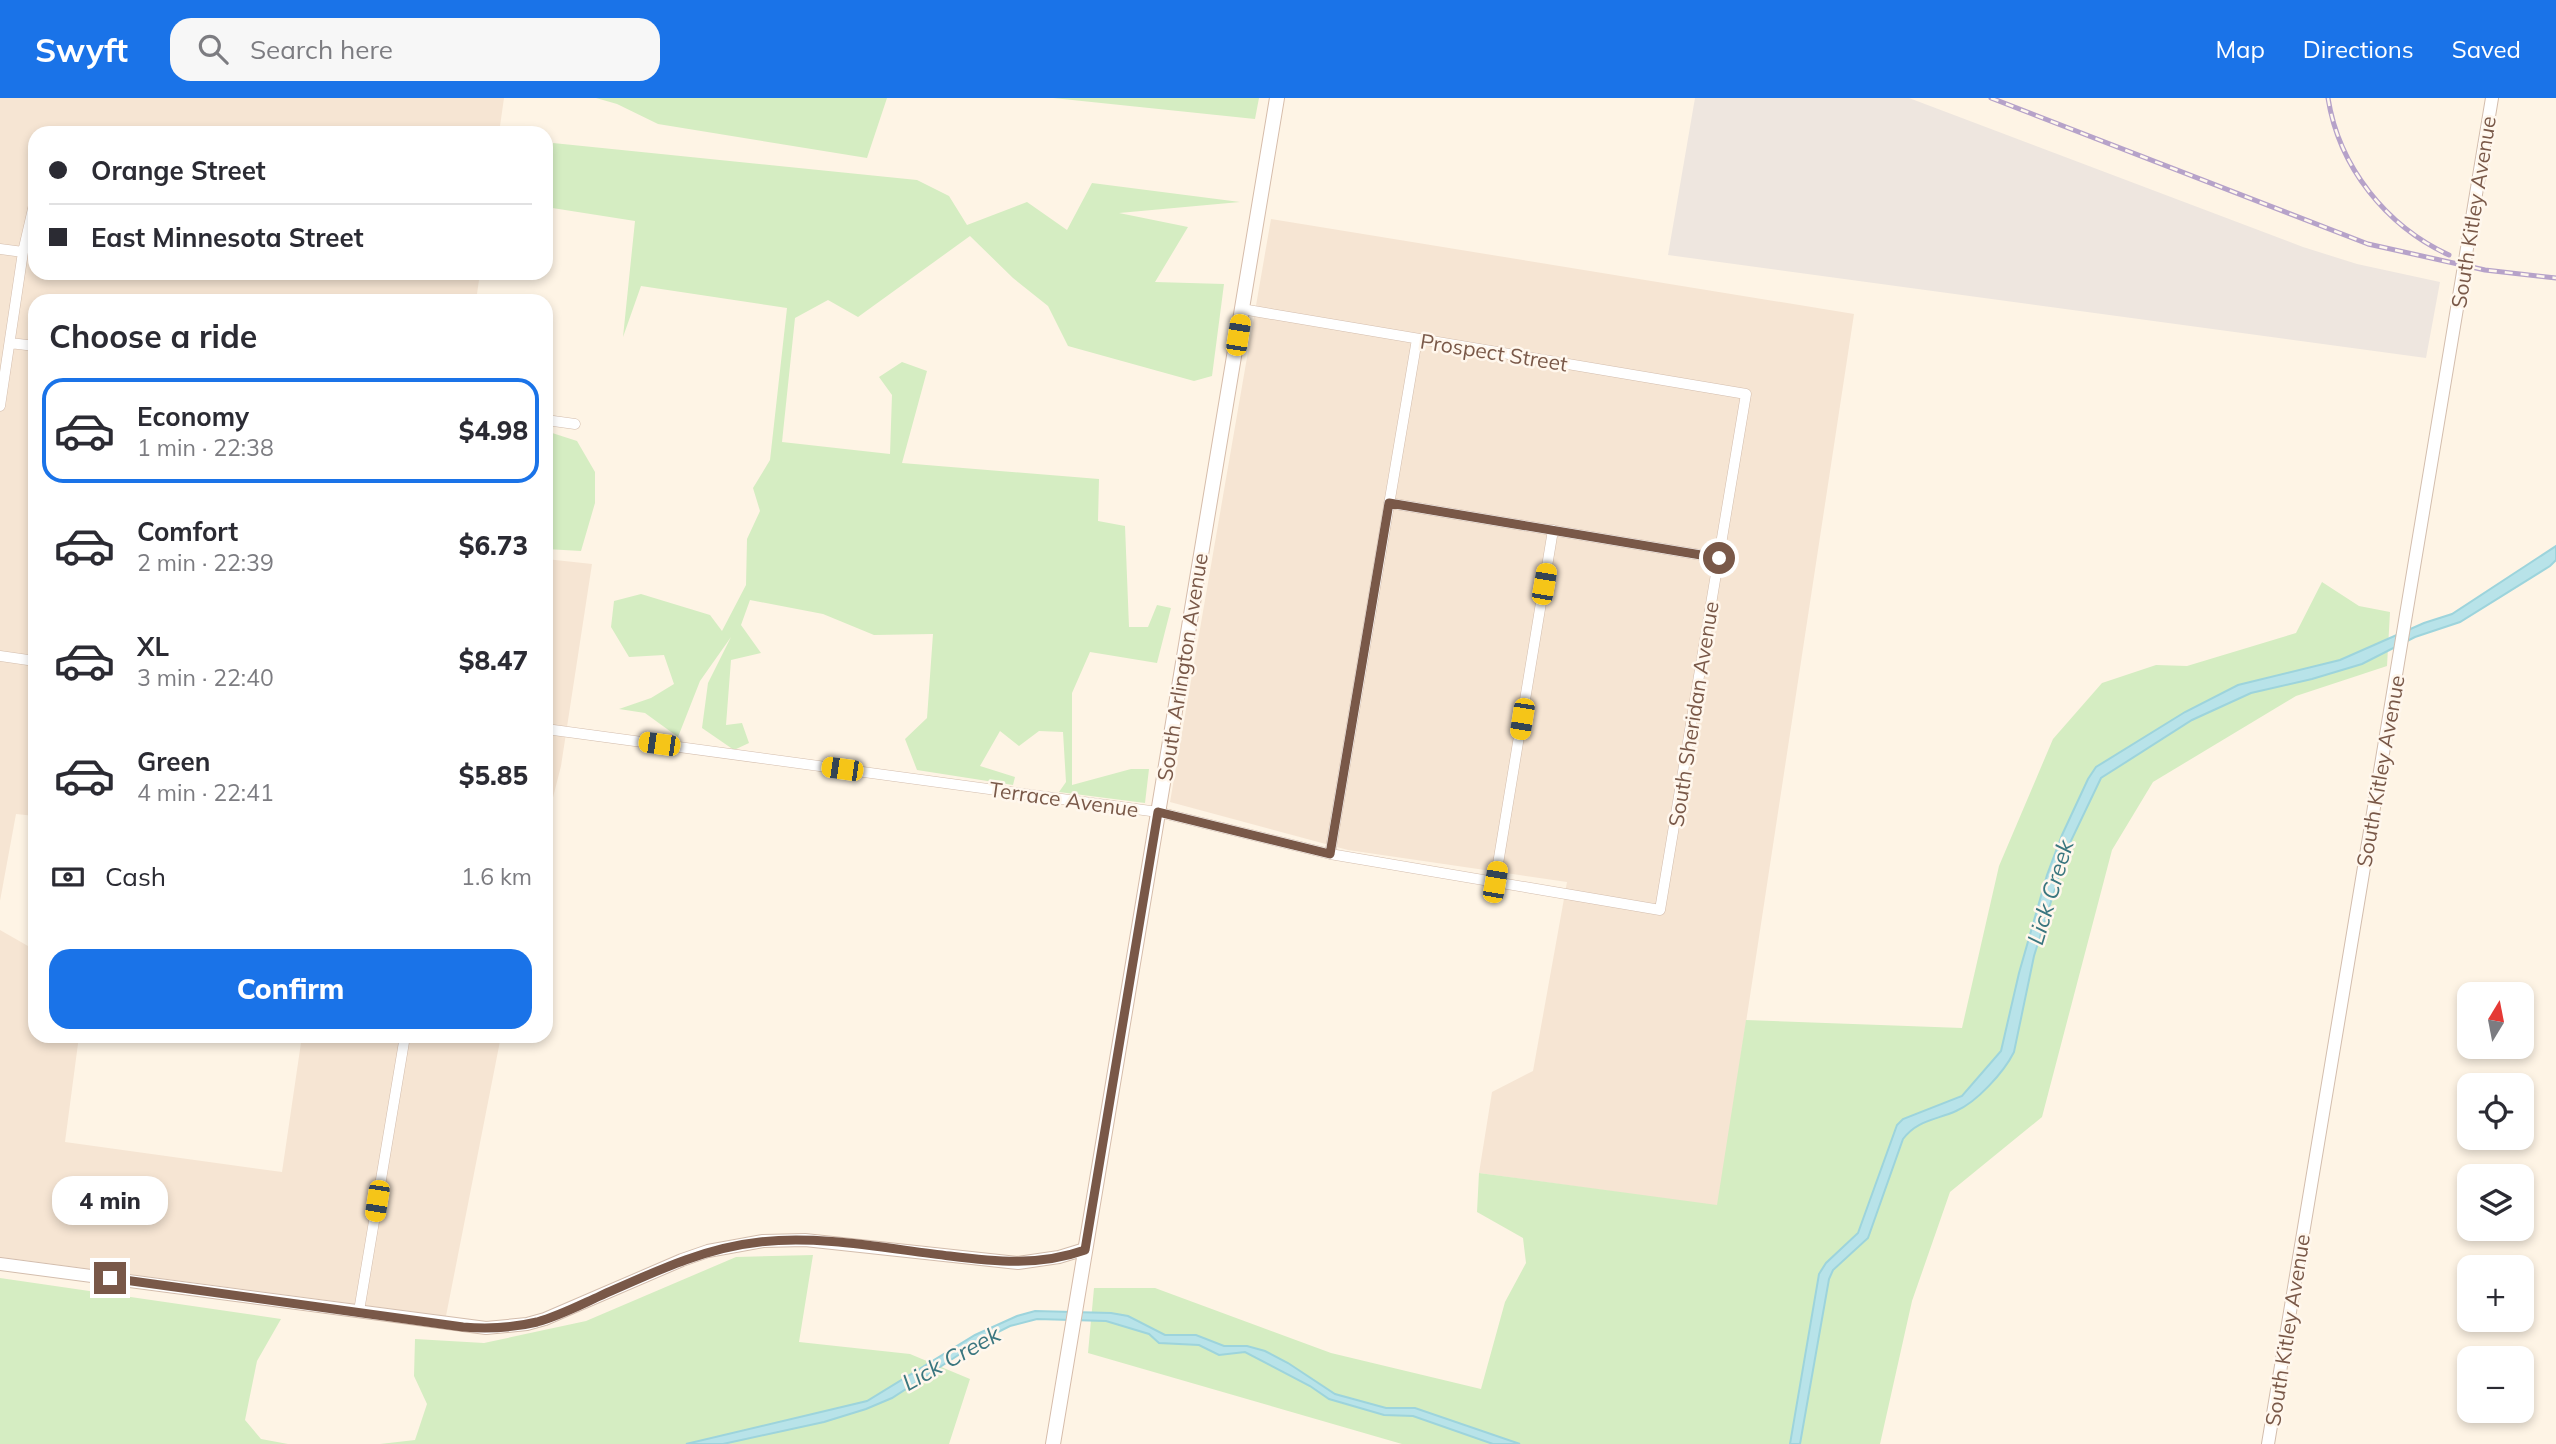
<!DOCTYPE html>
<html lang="en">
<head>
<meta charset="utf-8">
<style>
  :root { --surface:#fff; --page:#f7f7f7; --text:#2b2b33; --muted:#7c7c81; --line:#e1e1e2; --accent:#1a73e8 }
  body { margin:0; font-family:Mulish,sans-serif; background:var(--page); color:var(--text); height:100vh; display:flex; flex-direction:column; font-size:26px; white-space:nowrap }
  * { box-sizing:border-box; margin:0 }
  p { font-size:23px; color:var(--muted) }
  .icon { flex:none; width:38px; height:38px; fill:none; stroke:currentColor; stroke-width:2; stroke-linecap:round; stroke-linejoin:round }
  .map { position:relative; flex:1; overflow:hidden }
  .side { position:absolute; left:28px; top:196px; width:525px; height:749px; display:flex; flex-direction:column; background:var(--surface); border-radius:21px; box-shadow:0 4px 10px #0003 }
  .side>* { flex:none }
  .hud { position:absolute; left:28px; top:28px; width:525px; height:154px; border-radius:21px; box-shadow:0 4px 10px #0003; display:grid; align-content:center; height:154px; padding:0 21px; background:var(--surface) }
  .needle { width:46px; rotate:10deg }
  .fabs { position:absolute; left:2457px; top:884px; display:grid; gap:14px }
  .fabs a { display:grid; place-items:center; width:77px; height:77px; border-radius:14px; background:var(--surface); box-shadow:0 4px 10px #0003; font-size:35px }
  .end { position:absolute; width:32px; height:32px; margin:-16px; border:9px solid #795848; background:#fff; box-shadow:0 0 0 4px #fff }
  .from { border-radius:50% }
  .bubble { position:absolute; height:49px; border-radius:21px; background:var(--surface); box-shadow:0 4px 10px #0003; font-size:23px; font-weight:800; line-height:49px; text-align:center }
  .car { position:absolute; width:21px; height:42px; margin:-21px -10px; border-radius:9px; box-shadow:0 0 5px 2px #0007; background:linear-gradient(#f5c518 24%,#345 0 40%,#f5c518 0 76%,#345 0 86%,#f5c518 0) }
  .hud b { display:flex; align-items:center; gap:24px; height:66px; font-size:26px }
  .hud b+b { border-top:2px solid var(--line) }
  .hud i { width:18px; height:18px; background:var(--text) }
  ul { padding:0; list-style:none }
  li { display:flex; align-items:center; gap:21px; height:105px; margin:0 14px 10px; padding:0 7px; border:4px solid transparent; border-radius:21px }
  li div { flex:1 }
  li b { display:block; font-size:26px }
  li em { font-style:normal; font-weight:800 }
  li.current { border-color:var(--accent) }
  li>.icon { width:63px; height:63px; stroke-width:1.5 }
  h2 { padding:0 21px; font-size:32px; line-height:84px }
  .pay { display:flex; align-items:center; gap:18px; height:77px; padding:0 21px; font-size:26px }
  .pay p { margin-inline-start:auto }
  .action { display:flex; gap:14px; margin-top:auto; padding:14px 21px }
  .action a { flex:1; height:80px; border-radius:21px; background:var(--accent); color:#fff; font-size:28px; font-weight:800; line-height:80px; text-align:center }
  header { display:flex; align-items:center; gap:42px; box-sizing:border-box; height:98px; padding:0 35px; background:var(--accent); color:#fff }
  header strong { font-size:33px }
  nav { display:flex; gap:38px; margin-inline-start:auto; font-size:24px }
  .search { width:490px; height:63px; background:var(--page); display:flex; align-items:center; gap:18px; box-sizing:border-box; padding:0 24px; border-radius:21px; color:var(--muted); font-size:26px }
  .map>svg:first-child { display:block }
</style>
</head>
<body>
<header>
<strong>Swyft</strong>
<div class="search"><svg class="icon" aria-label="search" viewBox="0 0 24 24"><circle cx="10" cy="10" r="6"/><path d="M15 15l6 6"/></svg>Search here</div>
<nav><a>Map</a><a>Directions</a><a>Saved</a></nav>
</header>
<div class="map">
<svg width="2556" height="1346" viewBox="0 0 2556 1346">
  <rect width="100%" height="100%" fill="#fef4e5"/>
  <!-- residential -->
  <path fill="#f6e5d3" d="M0,0H504L499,35H35V175H480L476,203H35V718L16,716L0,803Z
    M1271,121L1854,216L1718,1108L1479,1075L1492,994L1533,973L1567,784L1348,752L1170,704Z
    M546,461L592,466L561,668L546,727Z
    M0,832L35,852V938H79L65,1044L282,1074L302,938H501L446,1218L0,1159Z"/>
  <!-- industrial -->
  <path fill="#eee6df" d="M1695,0H1909L2303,149L2357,166L2440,184L2426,260L1668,157Z"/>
  <!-- green -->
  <path fill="#d5edc2" d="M596,0H887L867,60L658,26L617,6Z
    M1053,0H1259L1255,21Z
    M553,45L917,82L949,98L967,127L1027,104L1067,132L1092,85L1240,104L1119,115L1188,129L1155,184L1224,186L1212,278L1194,283L1068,248L1048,208L1013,180L970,138L858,219L828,202L795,220L782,344L890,356L892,297L879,279L902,264L927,273L902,365L1099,381L1098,423L1125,428L1129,529H1148L1157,507L1171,510L1157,565L1090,554L1072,595V687L1131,671H1149L1145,705L1059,694L1066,684L1063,634L1039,633L1019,648L1000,633L980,668L1015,679L1013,687L917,672L905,641L927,620L933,536L874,537L823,516L750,502L741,527L761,555L731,562L726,627L742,625L749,645L734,652L702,630L708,585L731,539L700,583L678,639L645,615L619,611L651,600L674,586L664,557L629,559L611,529L614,503L641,496L710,517L722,533L746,487L747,441L760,413L753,390L770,362L787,210L641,188L623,239L635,123L546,109Z
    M546,333L577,343L595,374V405L581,453L546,451Z
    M2322,484L2359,508L2390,514L2387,568L2296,598L2153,684L2112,752L2042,1019L1950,1094L1912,1203L1880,1346H1402L1088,1255L1094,1190H1155L1331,1255L1481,1291L1505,1204L1526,1165L1523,1140L1477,1114L1479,1075L1717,1107L1746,922L1962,930L1999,768L2053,641L2102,585L2156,567L2187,568L2296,535Z
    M813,1157L799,1244L910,1256L970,1281L949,1346H380L415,1342L427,1306L414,1278L415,1241L484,1245L586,1223L736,1159Z
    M0,1180L281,1221L257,1263L245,1322L261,1341L288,1346H0Z"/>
  <!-- water -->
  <path fill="#b8e3e9" stroke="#9dd4dc" stroke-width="2" d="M2556,448V462L2550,468L2460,524L2415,539L2362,566L2312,581L2251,595L2192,622L2101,680L2068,749L2034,858L2014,954C2004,974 1977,1004 1956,1013C1936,1022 1917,1022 1903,1041L1868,1140L1833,1172L1829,1181L1800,1346H1790L1819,1176L1826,1165L1858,1135L1897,1027L1903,1021L1962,998L2001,953L2019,875L2047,777L2062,737L2088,681L2096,669L2185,614L2238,587L2340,562L2424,525L2452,516Z
    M1035,1213L1111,1215L1128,1218L1165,1237H1196L1224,1248H1247L1265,1253L1288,1265L1335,1296L1386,1310H1415L1520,1346H1493L1413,1318L1384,1317L1329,1301L1310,1288L1245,1254L1219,1257L1199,1247L1159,1245L1149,1236L1106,1223L1037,1221L1010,1228L980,1243L892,1300L866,1311L824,1324L723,1346H686L867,1303L975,1237L1017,1218Z"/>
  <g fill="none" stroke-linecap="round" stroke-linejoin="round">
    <!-- minor casing -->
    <g stroke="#d3bdad" stroke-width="11">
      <path id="minor" d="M0,151L23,154
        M10,245L35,248
        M0,308L23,154L35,102
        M546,322L575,326
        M1389,405L1719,460
        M0,558L35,563
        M546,631L1158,714L1330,756L1660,812L1746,296L1242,211
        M1330,756L1417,241
        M1495,784L1553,432
        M359,1213L405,938"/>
    </g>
    <!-- tertiary casing -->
    <g stroke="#d3bdad" stroke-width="14">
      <path id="tertiary" d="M0,1166L486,1230L527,1226L545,1221L682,1162L708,1153L763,1143L805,1142L1018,1165L1059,1159L1085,1151
        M2268,1346L2492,0"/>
    </g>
    <!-- secondary casing -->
    <g stroke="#d6bcaa" stroke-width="16">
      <path id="secondary" d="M1053,1346L1277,0"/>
    </g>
    <!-- minor -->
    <use href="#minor" stroke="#fff" stroke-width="10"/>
    <!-- tertiary -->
    <use href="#tertiary" stroke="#fff" stroke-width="12"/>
    <!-- secondary -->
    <use href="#secondary" stroke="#fff" stroke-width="14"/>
    <!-- rail casing -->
    <g stroke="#b6a2c9" stroke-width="5">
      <path id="rail" d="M1991,0L2368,146L2485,172L2556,180
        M2328,0C2339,69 2386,128 2449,157"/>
    </g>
    <!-- rail -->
    <use href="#rail" stroke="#fff7ed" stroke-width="2.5" stroke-dasharray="8" stroke-linecap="butt"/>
  </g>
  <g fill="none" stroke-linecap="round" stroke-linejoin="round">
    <!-- route -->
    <path stroke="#795848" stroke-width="9" d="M110,1180L463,1229C488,1231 512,1230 537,1224C559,1218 580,1207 600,1198C652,1175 703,1150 760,1144C822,1137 888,1151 950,1158C997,1164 1040,1168 1085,1152L1158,714L1330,756L1389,405L1719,460"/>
  </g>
  <g text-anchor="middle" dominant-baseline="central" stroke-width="5" stroke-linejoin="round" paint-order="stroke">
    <!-- street labels -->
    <g font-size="21" fill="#795848" stroke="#fff7ed">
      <text transform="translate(2473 114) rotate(-81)">South Kitley Avenue</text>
      <text transform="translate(1494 254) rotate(9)">Prospect Street</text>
      <text transform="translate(1182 569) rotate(-81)">South Arlington Avenue</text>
      <text transform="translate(1693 616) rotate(-81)">South Sheridan Avenue</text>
      <text transform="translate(2380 673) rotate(-80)">South Kitley Avenue</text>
      <text transform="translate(1064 701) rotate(8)">Terrace Avenue</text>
      <text transform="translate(2287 1232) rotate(-81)">South Kitley Avenue</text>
    </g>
    <!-- water labels -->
    <g font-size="23" font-style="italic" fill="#3a767f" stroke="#fff7ed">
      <text transform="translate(2050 794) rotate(-73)">Lick Creek</text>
      <text transform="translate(951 1260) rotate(-29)">Lick Creek</text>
    </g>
  </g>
</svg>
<div class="fabs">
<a><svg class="needle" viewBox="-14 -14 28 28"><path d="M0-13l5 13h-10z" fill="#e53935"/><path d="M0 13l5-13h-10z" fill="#7c7c81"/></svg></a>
<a><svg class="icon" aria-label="locate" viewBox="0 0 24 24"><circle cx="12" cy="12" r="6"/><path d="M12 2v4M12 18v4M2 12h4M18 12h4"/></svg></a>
<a><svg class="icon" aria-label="layers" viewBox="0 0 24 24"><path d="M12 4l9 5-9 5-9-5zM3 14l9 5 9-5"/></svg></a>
<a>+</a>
<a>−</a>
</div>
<i class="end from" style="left:1719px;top:460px"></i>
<i class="end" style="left:110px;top:1180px"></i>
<div class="bubble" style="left:52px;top:1078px;width:116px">4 min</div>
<i class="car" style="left:1238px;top:237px;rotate:9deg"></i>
<i class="car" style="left:1544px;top:486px;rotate:10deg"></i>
<i class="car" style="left:1522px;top:621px;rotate:189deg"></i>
<i class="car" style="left:659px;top:646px;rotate:278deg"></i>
<i class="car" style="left:842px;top:671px;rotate:278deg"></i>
<i class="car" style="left:1495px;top:784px;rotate:10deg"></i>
<i class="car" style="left:377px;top:1103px;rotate:189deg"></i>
<div class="hud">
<b><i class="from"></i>Orange Street</b>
<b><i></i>East Minnesota Street</b>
</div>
<section class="side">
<h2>Choose a ride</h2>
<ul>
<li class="current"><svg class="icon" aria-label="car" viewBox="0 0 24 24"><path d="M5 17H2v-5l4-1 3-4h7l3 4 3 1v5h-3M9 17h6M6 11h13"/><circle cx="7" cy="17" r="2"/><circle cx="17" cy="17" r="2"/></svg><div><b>Economy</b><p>1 min · 22:38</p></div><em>$4.98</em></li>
<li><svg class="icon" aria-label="car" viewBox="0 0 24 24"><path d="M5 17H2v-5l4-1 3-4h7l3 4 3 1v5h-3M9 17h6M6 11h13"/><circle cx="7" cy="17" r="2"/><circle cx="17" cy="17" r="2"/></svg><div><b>Comfort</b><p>2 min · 22:39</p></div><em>$6.73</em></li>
<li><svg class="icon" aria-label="car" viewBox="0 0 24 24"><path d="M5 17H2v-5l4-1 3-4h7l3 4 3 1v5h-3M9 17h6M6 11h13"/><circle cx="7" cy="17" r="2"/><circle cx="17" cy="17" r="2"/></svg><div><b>XL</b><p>3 min · 22:40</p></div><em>$8.47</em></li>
<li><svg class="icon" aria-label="car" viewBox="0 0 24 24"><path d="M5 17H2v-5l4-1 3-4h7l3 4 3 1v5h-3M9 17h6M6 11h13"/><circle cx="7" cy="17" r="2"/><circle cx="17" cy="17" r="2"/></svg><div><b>Green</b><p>4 min · 22:41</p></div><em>$5.85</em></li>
</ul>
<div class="pay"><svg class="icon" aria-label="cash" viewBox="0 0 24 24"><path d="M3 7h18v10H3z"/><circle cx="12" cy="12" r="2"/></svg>Cash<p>1.6 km</p></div>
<div class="action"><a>Confirm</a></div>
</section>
</div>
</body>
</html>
